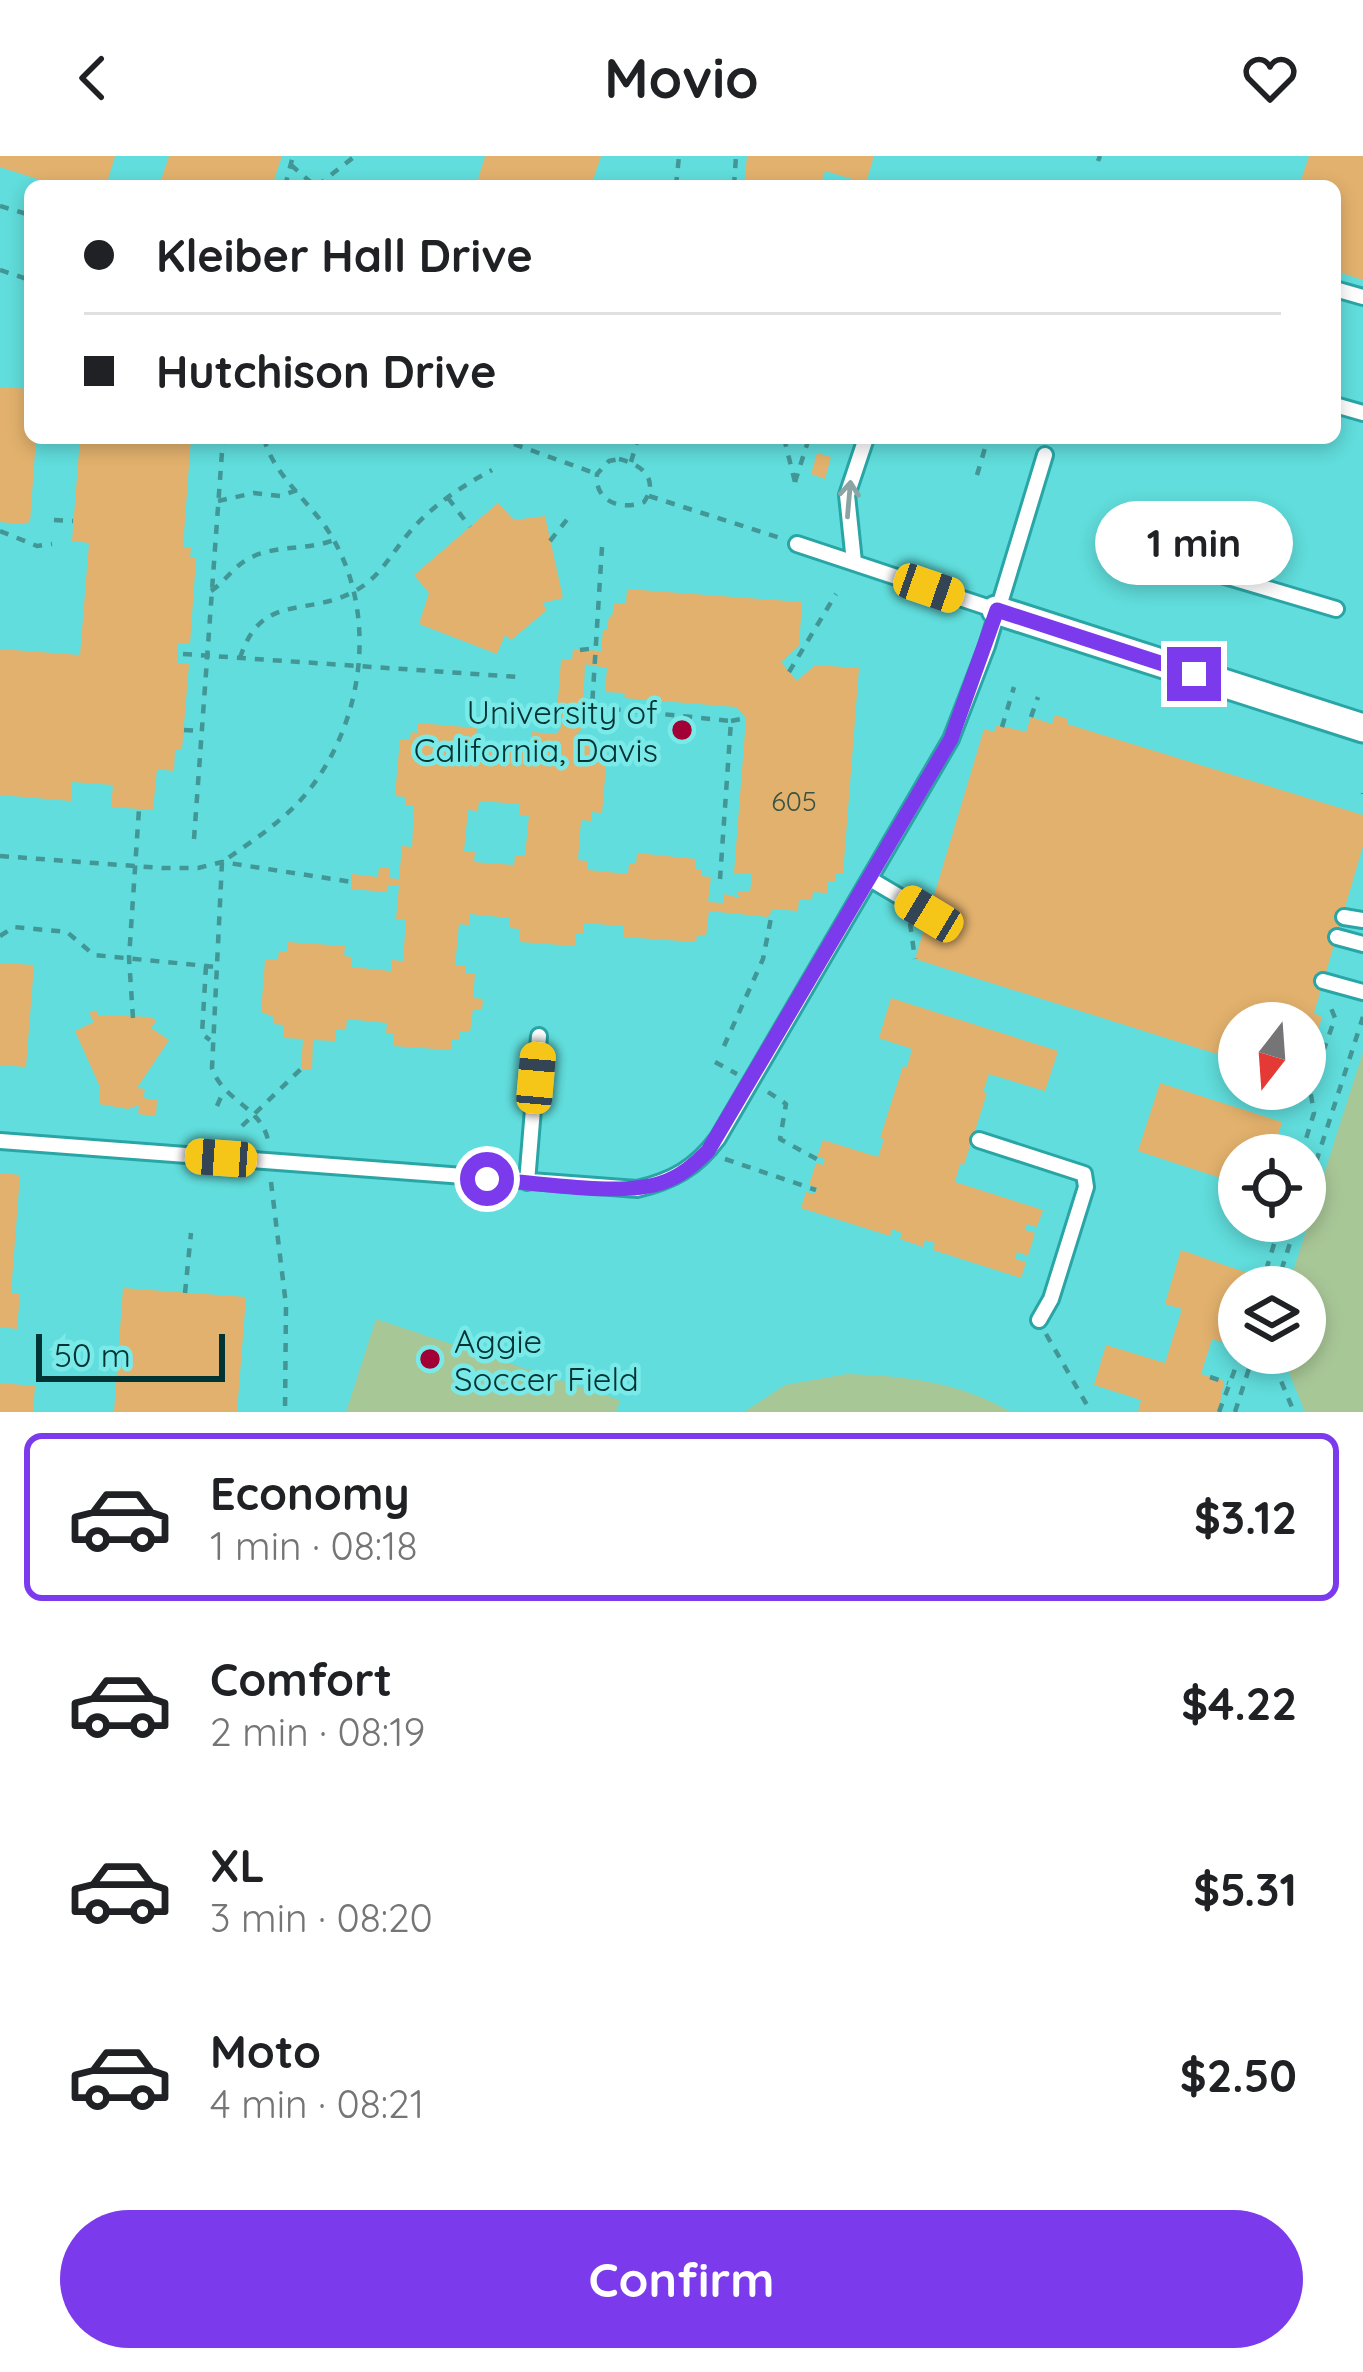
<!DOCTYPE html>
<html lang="en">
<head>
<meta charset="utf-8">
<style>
  :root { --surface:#fff; --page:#f6f6f6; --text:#202124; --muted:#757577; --line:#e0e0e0; --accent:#7c3aed }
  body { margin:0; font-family:Quicksand,sans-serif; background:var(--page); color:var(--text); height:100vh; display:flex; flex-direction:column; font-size:45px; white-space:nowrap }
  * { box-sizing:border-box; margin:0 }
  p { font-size:39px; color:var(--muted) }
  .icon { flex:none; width:66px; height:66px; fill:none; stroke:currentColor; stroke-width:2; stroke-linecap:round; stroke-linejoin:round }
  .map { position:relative; height:1256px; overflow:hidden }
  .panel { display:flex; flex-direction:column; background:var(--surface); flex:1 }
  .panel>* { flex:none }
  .top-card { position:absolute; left:24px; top:24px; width:1317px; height:264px; border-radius:18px; box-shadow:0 6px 18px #0003; display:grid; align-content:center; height:264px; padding:0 60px; background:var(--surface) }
  .needle { width:78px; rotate:197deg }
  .controls { position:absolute; left:1218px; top:846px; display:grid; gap:24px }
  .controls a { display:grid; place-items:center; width:108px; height:108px; border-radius:50%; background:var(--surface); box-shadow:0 6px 18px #0003; font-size:60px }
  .scale { position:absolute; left:36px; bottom:30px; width:189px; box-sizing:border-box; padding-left:12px; border:6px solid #003434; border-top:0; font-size:33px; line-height:42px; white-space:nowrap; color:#003434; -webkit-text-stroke:9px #7aeae9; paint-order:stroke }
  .end { position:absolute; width:54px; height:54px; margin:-27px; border:15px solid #7c3aed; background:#fff; box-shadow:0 0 0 6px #fff }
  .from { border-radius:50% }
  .bubble { position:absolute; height:84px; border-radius:42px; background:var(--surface); box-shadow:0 6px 18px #0003; font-size:39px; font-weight:800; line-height:84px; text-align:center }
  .car { position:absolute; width:36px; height:72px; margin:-36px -18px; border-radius:15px; box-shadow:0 0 9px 3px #0007; background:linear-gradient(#f5c518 24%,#345 0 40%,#f5c518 0 76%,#345 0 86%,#f5c518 0) }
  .top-card b { display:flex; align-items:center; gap:42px; height:114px; font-size:45px }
  .top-card b+b { border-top:3px solid var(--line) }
  .top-card i { width:30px; height:30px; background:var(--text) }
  ul { padding:21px 0 0; list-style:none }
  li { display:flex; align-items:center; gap:36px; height:168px; margin:0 24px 18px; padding:0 36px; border:6px solid transparent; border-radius:18px }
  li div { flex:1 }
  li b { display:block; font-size:45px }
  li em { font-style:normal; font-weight:800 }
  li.selected { border-color:var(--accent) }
  li>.icon { width:108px; height:108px; stroke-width:1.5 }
  .action { display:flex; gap:24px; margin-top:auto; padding:24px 60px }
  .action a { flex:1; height:138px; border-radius:72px; background:var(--accent); color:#fff; font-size:48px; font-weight:800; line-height:138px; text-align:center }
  header { display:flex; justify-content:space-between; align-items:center; height:156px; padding:0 60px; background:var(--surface); font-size:54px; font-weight:800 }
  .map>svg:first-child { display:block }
</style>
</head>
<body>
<header><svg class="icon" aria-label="back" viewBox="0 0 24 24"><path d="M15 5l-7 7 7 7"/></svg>Movio<svg class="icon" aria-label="heart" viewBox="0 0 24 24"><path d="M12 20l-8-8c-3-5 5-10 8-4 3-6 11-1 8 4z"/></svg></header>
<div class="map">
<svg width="1363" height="1256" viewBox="0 0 1363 1256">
  <rect width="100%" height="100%" fill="#7aeae9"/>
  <!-- built -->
  <path fill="#60dddc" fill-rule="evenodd" d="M0,0H1363V1256H0ZM30,30H1335V282H30ZM1239,867H1305V933H1239ZM1239,999H1305V1065H1239ZM1239,1131H1305V1197H1239Z"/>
  <!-- green -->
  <path fill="#a8c797" d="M1363,896V1256H1305L1281,1197H1305V1131H1288Z
    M376,1163L620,1244L616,1256H346Z
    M847,1218C907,1220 959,1226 1011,1256H744L785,1229Z"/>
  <!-- building -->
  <path fill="#e2b16d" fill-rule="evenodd" d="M0,0H115L106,30H59L0,11Z
    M169,0H282L272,30H159Z
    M485,0H601L591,30H476Z
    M747,0H874L866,27L825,15L820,30H744Z
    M1309,0H1363V124L1335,115V30H1299Z
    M0,231L30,233V282H36L30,366L20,368L0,366Z
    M80,282H191L183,391L191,392L190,402H196L190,488L178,487L177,507L189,508L182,593H175L174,615L157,613L153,654L111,651L113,629L72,626L71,645L0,639V493L80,499L89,387L72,385Z
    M817,297L831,301L825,323L811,318Z
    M498,347L514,364L545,360L563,442L542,447L547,454L511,484L505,479L497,498L419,468L429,437L414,419Z
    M627,433L802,446L799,490L781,506L789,516L797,525L815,509L859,512L843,718H836L835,725H828L827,737L813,736L812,744L799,743L798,755L773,753L768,761L709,755L706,780L697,779L696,786L623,781L624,770L583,767V778H576L575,790L520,786V773L510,772V762L470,758L469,769L459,768L455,810H466L465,817H475L473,842L483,843L482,853H473L470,876L460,875V883H452L451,894L393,890L394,878H386L387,867L347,863L346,874L336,873L335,885L313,884L312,913H301L303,883L283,882L284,869L273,868L274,861L261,856L265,804L278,803L279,795L287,796V786L345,790L344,800L352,801L351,811L391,815L392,804L403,805L406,764L396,763L399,730L388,729L387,736L351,733L352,718L378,721L379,711L390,712L389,722L399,723L402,690L412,691L414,650H405L406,641L395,640L400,583L410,584L411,576L418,577V567L477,572L476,581L484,582L483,592L524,595L525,586H531L532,576L556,578L562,570L556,569L561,504H572L573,493L601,495L603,474H607L609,460L612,461L614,447L626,448ZM585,508L607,512L605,536L625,537L624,542L736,551L746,562L734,717L752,718L750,736L736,735L740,742L724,738V747L708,746L711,721L701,720L702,713H695L696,703L637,697L636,708H629L628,718L588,714V705L578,704L581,664L591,665L592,656L602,657L607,598H597V591H590L591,580L576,579L582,573ZM479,645L520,648L519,659H529L525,700L515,699L514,709L474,706L475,696L464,695L468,654L478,655Z
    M1055,559L1068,563L1067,568L1363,659V690L1314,857L1322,861L1306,913L1305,867H1239V905L915,803L984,573L994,576L997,569L1026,576L1031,561L1052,568Z
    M0,807L34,809L26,911L0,909Z
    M891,842L1058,895L1045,935L989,918L983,936L987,937L964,1009L960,1008L955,1026L1043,1054L1037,1071L1027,1068L1025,1074L1035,1077L1028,1100L1017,1096L1015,1103L1026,1106L1021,1122L933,1094L935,1087L925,1084L923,1091L900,1083L902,1077L892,1073L890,1080L801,1052L806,1036L815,1038L817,1032L809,1029L816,1007L823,1009L825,1003L817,1001L823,984L878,1001L884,983L880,982L903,910L907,911L912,893L879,882Z
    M96,854L98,859L151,861L156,865L151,872L169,884L137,932L145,933L143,942L157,944L156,960L138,958L139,949L128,953L99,948L100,931L75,875L94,866L89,857Z
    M1160,927L1282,966L1272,999H1239V1028L1138,995Z
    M0,1017L20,1019L11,1137L20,1138L17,1173L0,1171Z
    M1181,1094L1253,1119L1250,1131H1239V1156L1225,1187L1212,1183L1201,1218L1224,1225L1219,1253L1218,1256H1138L1141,1244L1094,1229L1106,1189L1165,1207L1182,1153L1165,1148Z
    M123,1132L246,1141L237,1256H114Z
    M0,1227L35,1230L33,1256H0Z"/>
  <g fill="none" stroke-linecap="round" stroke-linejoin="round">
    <!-- lane casing -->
    <g stroke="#2aa5a5" stroke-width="20">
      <path id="lane" d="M1335,133L1363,141
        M1335,249L1363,257
        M1107,385L1336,453
        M797,388L996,454
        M854,406L847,339L866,282
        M870,723L929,758
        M1344,761L1363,764
        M1337,781L1363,788
        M1323,825L1363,836
        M979,984L1084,1018L1086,1031L1051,1143L1039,1164
        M0,985L637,1033C672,1025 696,1012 718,982L951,583L987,490L1045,299
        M527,1026L539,880"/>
    </g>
    <!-- street casing -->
    <g stroke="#2aa5a5" stroke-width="33">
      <path id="street" d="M996,454L1363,572"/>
    </g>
    <!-- path -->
    <path stroke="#429695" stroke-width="4.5" stroke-dasharray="9 9" stroke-linecap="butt" d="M1098,5L1100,0
      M291,9L315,30
      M285,30L293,0
      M317,30L355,0
      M676,30L679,0
      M734,30L736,0
      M0,50L30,59
      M0,114L30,124
      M264,282C273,320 313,348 332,381C381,464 362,580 296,649C274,671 247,689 222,706L212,912C222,944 261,951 268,984
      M497,282L597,318
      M784,282L795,326
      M660,285L661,282
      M619,303C641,308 660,323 644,346C622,355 594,346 597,318L609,305Z
      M631,306L638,282
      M977,319L988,282
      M795,326L809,282
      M649,340L780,382
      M448,342L470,371
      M218,345L254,337L280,340L297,334
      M54,364L73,365
      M0,375L37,390L52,388
      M550,385L569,361
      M602,391L592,551L731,565L720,723
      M211,435C225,426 233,411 248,403C275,388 306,395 334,384
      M580,494L596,492
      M183,498L519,521
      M240,502C261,436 306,461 353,436C377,424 388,403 404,383C427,353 460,331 492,314
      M789,516L836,438
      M1031,561L1038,541
      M731,565L746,562
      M1002,571L1014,531
      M184,574L201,575
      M1363,637V638
      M194,683L223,282
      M0,700L162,712H198L222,706L352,726
      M910,767L915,803
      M0,780L14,771L67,776L94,799L217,811
      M206,810L202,878L210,884
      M133,862L129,802L139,653
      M724,890L763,803L771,762
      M715,906L737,918
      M1306,913L1309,931
      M768,936L786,948L780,983L824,1007
      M217,950L224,934
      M242,970L301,913
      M1301,999L1314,957L1310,933L1335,862L1329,847
      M725,1003L816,1034
      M271,1026L286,1149L285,1256
      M1305,1040L1363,861
      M1261,1131L1281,1065
      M1276,1131L1297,1065
      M185,1137L191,1077
      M1046,1178L1091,1256
      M1261,1197L1274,1208L1294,1256
      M1210,1221L1228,1227
      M1219,1256L1241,1197
      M1235,1256L1254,1197"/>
    <!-- lane -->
    <use href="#lane" stroke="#fff" stroke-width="14"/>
    <!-- street -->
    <use href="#street" stroke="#fff" stroke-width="27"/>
  </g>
  <!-- one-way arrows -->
  <defs><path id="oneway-shaft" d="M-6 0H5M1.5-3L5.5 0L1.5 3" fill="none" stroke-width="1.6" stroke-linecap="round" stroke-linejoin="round" transform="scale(3)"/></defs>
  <use stroke="#8ca4a4" href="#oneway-shaft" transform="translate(849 343) rotate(-85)"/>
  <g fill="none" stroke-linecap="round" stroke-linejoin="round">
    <!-- route -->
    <path stroke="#7c3aed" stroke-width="15" d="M487,1023C533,1026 619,1041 661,1027C680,1021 694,1009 708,995L951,583L997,454L1194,518"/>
  </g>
  <!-- markers -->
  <g fill="#a10135" stroke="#7aeae9" stroke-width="4.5">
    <circle cx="682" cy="574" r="12"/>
    <circle cx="430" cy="1203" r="12"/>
  </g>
  <g text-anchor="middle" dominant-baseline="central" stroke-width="9" stroke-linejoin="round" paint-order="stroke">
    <!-- number labels -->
    <g font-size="27" fill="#385342">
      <text x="794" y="645">605</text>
    </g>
    <!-- poi labels -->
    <g font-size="33" fill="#003434" stroke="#7aeae9" text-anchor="end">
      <text x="658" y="555">University of<tspan x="658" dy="38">California, Davis</tspan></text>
      <text x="454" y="1184" text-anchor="start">Aggie<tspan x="454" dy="38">Soccer Field</tspan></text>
    </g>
  </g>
</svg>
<div class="controls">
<a><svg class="needle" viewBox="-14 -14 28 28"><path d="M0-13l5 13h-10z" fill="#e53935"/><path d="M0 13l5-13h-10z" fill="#757577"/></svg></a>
<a><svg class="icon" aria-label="locate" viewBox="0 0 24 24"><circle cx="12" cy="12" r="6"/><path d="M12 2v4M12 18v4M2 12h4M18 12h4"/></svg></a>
<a><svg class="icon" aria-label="layers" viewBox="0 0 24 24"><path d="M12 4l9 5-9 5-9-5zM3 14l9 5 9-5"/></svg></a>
</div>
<div class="scale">50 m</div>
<i class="end from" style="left:487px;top:1023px"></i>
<i class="end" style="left:1194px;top:518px"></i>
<div class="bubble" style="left:1095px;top:345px;width:198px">1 min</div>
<i class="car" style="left:929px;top:432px;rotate:109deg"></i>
<i class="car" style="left:929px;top:758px;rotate:301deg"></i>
<i class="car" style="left:536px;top:922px;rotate:5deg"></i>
<i class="car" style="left:221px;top:1002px;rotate:274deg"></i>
<div class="top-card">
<b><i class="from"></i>Kleiber Hall Drive</b>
<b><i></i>Hutchison Drive</b>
</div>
</div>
<section class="panel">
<ul>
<li class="selected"><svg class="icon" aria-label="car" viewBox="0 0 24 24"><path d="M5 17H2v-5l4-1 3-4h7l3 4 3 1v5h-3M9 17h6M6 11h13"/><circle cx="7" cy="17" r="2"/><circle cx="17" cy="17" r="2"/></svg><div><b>Economy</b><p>1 min · 08:18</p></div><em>$3.12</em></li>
<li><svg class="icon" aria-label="car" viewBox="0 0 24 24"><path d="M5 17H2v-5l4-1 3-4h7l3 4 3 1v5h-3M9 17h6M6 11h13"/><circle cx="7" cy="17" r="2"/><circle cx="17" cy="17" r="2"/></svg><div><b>Comfort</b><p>2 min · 08:19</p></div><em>$4.22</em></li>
<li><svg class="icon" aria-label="car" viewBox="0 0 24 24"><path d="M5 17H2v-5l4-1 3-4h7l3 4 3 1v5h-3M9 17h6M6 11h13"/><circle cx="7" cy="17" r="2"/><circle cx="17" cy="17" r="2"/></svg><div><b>XL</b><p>3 min · 08:20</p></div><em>$5.31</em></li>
<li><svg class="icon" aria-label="car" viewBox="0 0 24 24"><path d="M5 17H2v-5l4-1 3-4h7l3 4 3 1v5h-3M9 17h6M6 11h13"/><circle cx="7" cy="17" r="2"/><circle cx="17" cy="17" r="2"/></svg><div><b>Moto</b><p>4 min · 08:21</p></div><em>$2.50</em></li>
</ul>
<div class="action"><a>Confirm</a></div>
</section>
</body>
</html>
